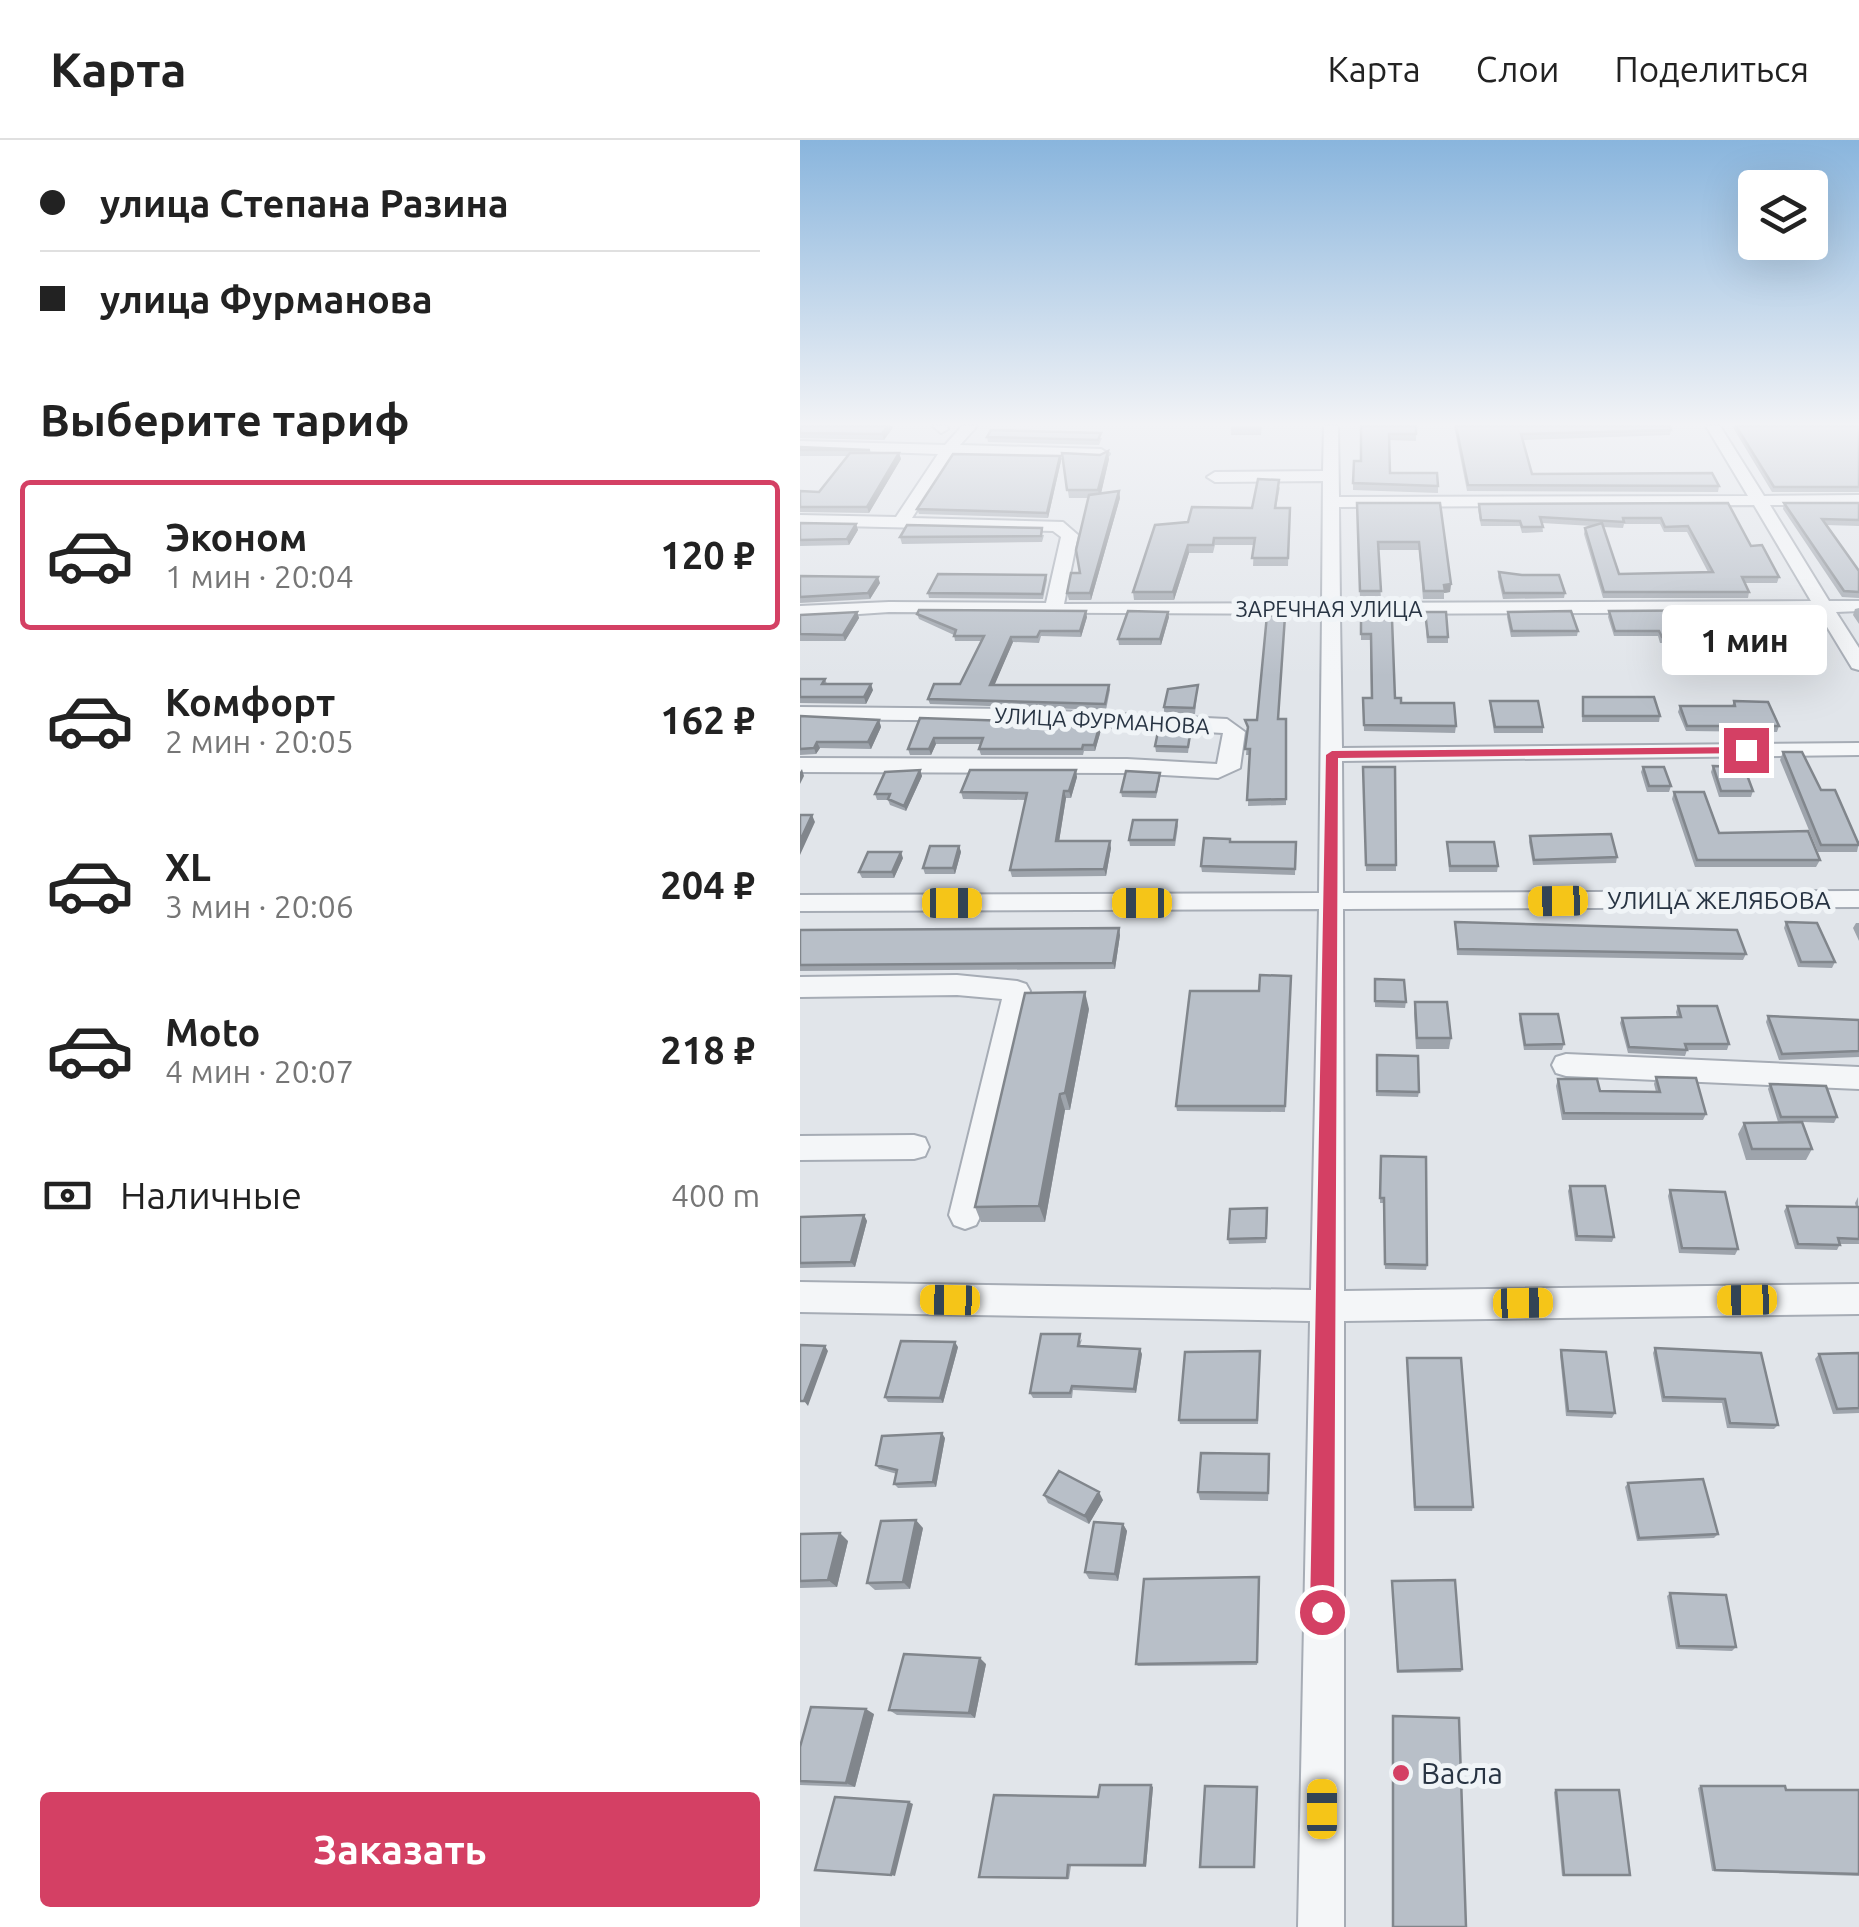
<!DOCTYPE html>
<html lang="ru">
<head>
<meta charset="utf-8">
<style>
  :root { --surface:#fff; --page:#f2f2f2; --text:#222; --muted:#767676; --line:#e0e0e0; --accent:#d44064 }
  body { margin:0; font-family:Ubuntu,sans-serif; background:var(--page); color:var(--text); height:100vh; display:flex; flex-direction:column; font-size:38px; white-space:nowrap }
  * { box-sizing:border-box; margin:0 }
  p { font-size:32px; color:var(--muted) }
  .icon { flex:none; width:55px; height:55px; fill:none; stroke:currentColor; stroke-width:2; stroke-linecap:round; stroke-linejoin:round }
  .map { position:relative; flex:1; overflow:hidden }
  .drawer { display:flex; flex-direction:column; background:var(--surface); width:800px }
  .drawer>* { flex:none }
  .banner { display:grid; align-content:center; height:220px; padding:0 40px; background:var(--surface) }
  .controls { position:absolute; left:938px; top:30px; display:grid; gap:20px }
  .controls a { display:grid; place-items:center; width:90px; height:90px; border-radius:10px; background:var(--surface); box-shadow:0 10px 40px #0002; font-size:50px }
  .end { position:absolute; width:45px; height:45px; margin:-22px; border:12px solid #d44064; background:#fff; box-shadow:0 0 0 5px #fff }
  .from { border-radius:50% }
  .bubble { position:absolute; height:70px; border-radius:10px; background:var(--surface); box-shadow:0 10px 40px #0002; font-size:32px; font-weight:600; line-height:70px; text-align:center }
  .car { position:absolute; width:30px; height:60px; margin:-30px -15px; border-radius:12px; box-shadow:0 0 8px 2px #0007; background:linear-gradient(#f5c518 24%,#345 0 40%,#f5c518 0 76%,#345 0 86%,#f5c518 0) }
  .banner b { display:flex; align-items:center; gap:35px; height:95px; font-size:38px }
  .banner b+b { border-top:2px solid var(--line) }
  .banner i { width:25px; height:25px; background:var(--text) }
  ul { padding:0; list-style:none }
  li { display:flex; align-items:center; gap:30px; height:150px; margin:0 20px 15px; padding:0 20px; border:5px solid transparent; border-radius:10px }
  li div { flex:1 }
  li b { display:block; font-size:38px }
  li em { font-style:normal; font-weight:600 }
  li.active { border-color:var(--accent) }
  li>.icon { width:90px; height:90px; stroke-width:1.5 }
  h2 { padding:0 40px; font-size:45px; line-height:120px }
  .pay { display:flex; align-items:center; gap:25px; height:110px; padding:0 40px; font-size:38px }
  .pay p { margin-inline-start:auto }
  .button { display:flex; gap:20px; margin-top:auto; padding:20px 40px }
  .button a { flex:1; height:115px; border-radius:10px; background:var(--accent); color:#fff; font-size:40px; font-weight:600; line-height:115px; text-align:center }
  header { display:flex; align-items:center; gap:60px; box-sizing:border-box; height:140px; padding:0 50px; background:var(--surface); border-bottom:2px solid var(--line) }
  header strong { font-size:48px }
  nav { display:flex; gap:55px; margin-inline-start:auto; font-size:35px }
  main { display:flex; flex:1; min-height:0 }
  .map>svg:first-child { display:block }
</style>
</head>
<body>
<header>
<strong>Карта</strong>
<nav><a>Карта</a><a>Слои</a><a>Поделиться</a></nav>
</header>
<main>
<section class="drawer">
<div class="banner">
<b><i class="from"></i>улица Степана Разина</b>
<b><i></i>улица Фурманова</b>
</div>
<h2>Выберите тариф</h2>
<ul>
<li class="active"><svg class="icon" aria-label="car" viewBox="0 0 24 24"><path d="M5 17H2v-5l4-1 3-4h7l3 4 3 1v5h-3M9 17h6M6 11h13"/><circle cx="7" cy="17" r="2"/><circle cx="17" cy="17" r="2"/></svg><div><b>Эконом</b><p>1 мин · 20:04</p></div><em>120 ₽</em></li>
<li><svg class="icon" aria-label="car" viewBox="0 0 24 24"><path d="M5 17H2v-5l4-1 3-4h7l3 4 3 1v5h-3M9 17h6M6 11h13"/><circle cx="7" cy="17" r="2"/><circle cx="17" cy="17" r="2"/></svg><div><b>Комфорт</b><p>2 мин · 20:05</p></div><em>162 ₽</em></li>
<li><svg class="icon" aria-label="car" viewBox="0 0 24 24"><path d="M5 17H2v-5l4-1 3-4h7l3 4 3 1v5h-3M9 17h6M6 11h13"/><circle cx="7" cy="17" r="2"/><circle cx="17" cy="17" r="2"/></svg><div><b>XL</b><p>3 мин · 20:06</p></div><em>204 ₽</em></li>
<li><svg class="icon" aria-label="car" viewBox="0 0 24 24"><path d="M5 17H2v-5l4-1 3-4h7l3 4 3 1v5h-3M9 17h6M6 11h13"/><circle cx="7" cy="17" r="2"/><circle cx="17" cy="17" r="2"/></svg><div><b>Moto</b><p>4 мин · 20:07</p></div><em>218 ₽</em></li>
</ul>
<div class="pay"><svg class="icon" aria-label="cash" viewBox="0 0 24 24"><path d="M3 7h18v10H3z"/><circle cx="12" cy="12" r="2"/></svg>Наличные<p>400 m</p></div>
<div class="button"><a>Заказать</a></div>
</section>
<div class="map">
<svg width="1059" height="1787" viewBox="0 0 1059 1787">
  <rect width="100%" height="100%" fill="#e1e5ea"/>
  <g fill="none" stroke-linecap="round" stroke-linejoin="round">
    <!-- minor casing -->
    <g stroke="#a6acb5" stroke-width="4">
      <path id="minor" d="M133,286H147L148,289L141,293Z
        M162,286H177L160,305L301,309L309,314L301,319L153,314L112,378L263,382L278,395L264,464L522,463L523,341L415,342L407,337L415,332L523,331L524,286H538L539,357L948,356L906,286H920L964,356L1059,355V365H970L1029,461H1059V471L1036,472L1059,508V530L1052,528L1018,472L540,474L542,608L1059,603V615L542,621L543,753L1059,751V767L543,769L544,1151L1059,1144V1174L544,1181V1787H498L510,1181L0,1172V1142L511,1150L519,769L0,771V755L519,753L522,474L89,472L0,478V466L89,462L246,463L261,397L253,391L0,385V375L96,377L138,314L0,309V301L145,305ZM954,365L1011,461L540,463L539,367Z
        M0,567L215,569L427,579L445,592L440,628L418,638L327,633L0,632V618L327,619L417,624L423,593L215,581L0,579Z
        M157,835L217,841L226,844L230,851L181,1075L176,1085L165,1089L154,1085L149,1075L202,859L157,855L0,857V837Z
        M766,914L1059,927V949L766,936L756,933L752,925L756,917Z
        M114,995L125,998L129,1007L125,1016L114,1019L0,1020V996Z"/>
    </g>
    <!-- minor -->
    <use href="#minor" fill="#f4f6f8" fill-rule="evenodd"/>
  </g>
  <!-- wall -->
  <path fill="#9ea4ac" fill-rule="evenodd" d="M0,286H94L84,300L0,298Z
    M431,286H462L461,295H431Z
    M561,286H616V301L589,300L590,333L638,346V353L553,350V343L561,321Z
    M654,286H870L871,290L870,295L723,300L732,334L919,346L918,352L667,351Z
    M932,286H1059V352H972Z
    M187,297L302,298L299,305L188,302Z
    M0,307L70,310L71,313H99L101,319L69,373L0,372V351L19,352L48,316H0Z
    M262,313L309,319L301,353L319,351L320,358L291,460H269L267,453L280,433L289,358H269Z
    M260,316L261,321L248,378L119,374L117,369Z
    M480,347L476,368H490L488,426H453L454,405H415L413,413H389L374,460H334L333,452L388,382L452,368Z
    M557,363H640L651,444L650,452L644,453V459H623L619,410H578L581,459H560Z
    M928,363L951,406L979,437L977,443H945L949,452L948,458H803L784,394L785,388L792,386L742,383L743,392L722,393L720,386H681L678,370L679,364ZM824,384H860L864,392H887L908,432L819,434L803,387L823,388Z
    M984,363H1059V386L1026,385L1059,431V458L1042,457L983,369Z
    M0,383L56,384L58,390L49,405L0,406Z
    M244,395L242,402L102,404L100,397Z
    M699,432L765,453L764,458L703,459L698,437Z
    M246,435L247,440L243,459L129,458L128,453Z
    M0,436L80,443L70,459L0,463Z
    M1059,468V484L1053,475L1055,469Z
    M561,471H583L595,558L601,563L656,586L655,593L564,591L563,558H571L570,500H561Z
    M809,471L970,492L968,497L884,499L883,503H860L858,496H814L808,477Z
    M57,472L59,478L45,501H0V475Z
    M625,472L648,497V503H627Z
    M708,472L778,491L777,496L711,497L707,477Z
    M117,474L287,477L281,497L241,496L239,503L213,502L194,545H309L310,550L306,570L130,564L128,559L160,544L181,501H155L154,495L119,479Z
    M369,477L361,505H319L318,499Z
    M970,479L1014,501L1012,506L980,507L968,484Z
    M0,539H25L27,544L73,550L66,564L0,563Z
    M398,545L395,574L364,572V567Z
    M783,557L860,576L859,582H782Z
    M690,561L743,587V593H694L690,567Z
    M934,561L979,586L977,592L886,591L878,572L880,566H932Z
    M0,576L79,580L81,587L71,609L20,608L16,614L0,615Z
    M120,578L301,590L295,611H284L283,615H181L179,609L181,604H136L131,615H110L108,609Z
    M486,579V665L448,666L450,615H446L448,591L445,580Z
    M391,589L388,613L356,612L355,606Z
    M983,612L1021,650L1059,702L1057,712H1018L980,620Z
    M913,626L953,651L951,657H919L911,632Z
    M563,627H595L596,731H566Z
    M843,627L871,646L869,652H847L841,632Z
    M120,630L122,636L106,671L90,665L88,660H77L75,654Z
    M360,633V639L356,658L322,657L321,652Z
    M277,637L271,658H266L259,701L311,708L306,736L212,737L210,730L225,660L163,659L161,652Z
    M874,652L919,693L1020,720L1016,727H895L872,659Z
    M377,680L378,686L375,706H330L329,700Z
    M730,696L817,717L816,723L733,725L729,702Z
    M430,702H496L495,735L402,732L401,726Z
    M647,702L698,726L697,732H649Z
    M159,706L161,712L155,734H125L123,728Z
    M103,718L94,738H62L59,732Z
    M655,782L946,814L943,820L657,815Z
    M986,782L1035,822L1032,828L998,827L984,788Z
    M1056,783H1059V801L1053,788Z
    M0,790L320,795L315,829L0,831Z
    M491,836L485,972L377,971L376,966L459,851Z
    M575,839L606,862L605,868L575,867Z
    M615,862L651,898L649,909H616L614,873Z
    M878,866L929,904L927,910H887L885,916L828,913L820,883L822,878L877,877L876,872Z
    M289,869L270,970H265L245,1082H181L175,1067Z
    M720,874L764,904L762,910H724L719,880Z
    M968,876L1059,880V917L979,920L966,882Z
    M577,915L619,952L618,957L576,956Z
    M856,937L906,974L903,980H762L756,946L758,939L800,951L856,952L854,944Z
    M970,944L1037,977L1034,983L1002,982L1012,1009L1006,1020H946L938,994L944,983L978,982L968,949Z
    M581,1016L627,1125L626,1130L585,1129L583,1063H580Z
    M770,1046L814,1097L812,1102L775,1101L768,1051Z
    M870,1050L938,1109L935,1115L879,1113L868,1056Z
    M1058,1057L1059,1104H1040L1037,1110L995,1109L984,1071L987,1066L1056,1067L1055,1063Z
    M468,1074L466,1103L429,1104L428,1099Z
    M64,1075L67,1081L55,1127L0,1128V1077Z
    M282,1199L280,1206L342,1214L336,1253L273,1250L272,1258H233L230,1253Z
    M158,1207L143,1263L88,1262L85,1257Z
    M855,1208L978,1285L974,1289L927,1288L922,1263L862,1262L853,1213Z
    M761,1210L815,1273L812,1278L766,1276L760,1215Z
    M1059,1213V1273L1033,1274L1015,1219L1019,1214Z
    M460,1216L458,1284H380L379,1280Z
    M607,1218L673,1367L672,1371H614Z
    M145,1298L136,1347L98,1348L94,1344L97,1334L79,1329L76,1325Z
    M470,1323L468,1361L400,1360L398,1352Z
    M828,1343L918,1394L914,1398L837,1401L825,1347Z
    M244,1355L303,1360L289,1384L248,1363Z
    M323,1384L327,1391L318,1441L289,1439L285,1432Z
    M123,1388L110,1449L75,1450L67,1443Z
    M0,1394L48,1401L37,1447L0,1448Z
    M459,1441L457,1525L338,1526L336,1524Z
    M592,1445L662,1529L661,1532L597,1533Z
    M870,1453L936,1507L932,1511L876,1509L867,1456Z
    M186,1524L175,1578L97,1575L89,1570Z
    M74,1574L55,1647L0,1645V1607Z
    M901,1646L986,1650H1059V1736L912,1731L898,1648Z
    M353,1647L346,1727L271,1726L269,1739L179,1737L298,1657Z
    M756,1650L830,1735L762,1736L754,1652Z"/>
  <!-- shaded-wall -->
  <path fill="#81868c" d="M88,286H94L84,300L82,294Z
    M308,311L309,319L300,358L298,350Z
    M99,313L101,319L69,373L67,367Z
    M260,316L261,321L248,378L247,373Z
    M319,351L320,358L291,460L290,453Z
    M56,384L58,390L49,405L47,399Z
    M388,405L389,413L374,460L373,452Z
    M78,437L80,443L70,459L68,453Z
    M651,444L650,452L644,453V445Z
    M286,471L287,477L281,497L280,491Z
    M57,472L59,478L45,501L43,495Z
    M368,472L369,477L361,505L360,499Z
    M211,497L213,502L192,551L190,545Z
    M71,544L73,550L66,564L64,557Z
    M79,580L81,587L71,609L68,602Z
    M300,584L301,590L295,611L294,605Z
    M134,598L136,604L131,615L129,609Z
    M17,602L20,608L16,614L14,608Z
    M2,629L4,636L0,644V632Z
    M120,630L122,636L106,671L104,666Z
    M276,630L277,637L271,658L269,651Z
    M264,651L266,658L258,708L256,701Z
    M12,675L15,682L0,715V701Z
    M310,701L311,708L306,736L304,729Z
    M159,706L161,712L155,734L153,728Z
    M101,712L103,718L94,738L92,732Z
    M319,788L320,795L315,829L313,823Z
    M285,852L289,869L270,970L265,953Z
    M260,954L265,970L245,1082L239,1066Z
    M64,1075L67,1081L55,1127L51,1122Z
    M155,1202L158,1207L143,1263L140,1258Z
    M25,1206L28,1211L8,1266L4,1261Z
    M340,1209L342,1214L336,1253L334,1249Z
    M142,1293L145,1298L136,1347L133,1342Z
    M299,1352L303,1360L289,1384L285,1376Z
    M116,1380L123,1388L110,1449L103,1442Z
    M323,1384L327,1391L318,1441L315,1434Z
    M40,1393L48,1401L37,1447L28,1440Z
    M180,1518L186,1524L175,1578L169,1573Z
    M66,1569L74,1574L55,1647L46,1643Z
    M351,1645L353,1647L346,1727L344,1725Z
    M109,1662L113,1664L95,1736L91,1735Z"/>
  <!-- building -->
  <path fill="#b8bfc8" stroke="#81868c" stroke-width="2.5" d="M0,286H88L82,294L0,293Z
    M561,286H616V294H589L590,333H637L638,346L553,343L554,321H561Z
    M656,286H870L871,290L721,294L732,334L912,333L919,346L668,345Z
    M936,286H1059V347H974Z
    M191,290L301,293L298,300L187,297Z
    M0,307L70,310H0Z
    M308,311L298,350H267L262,313L300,315Z
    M50,313H99L67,367H0V351L19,352Z
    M153,314L260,316L247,373L117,369Z
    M458,339L479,340L475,368H490L488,418H452L455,398H414L413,405H388L373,452H333L355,385L388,382L392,367L452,368Z
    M319,351L290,453H267L271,433H280L276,410L289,355Z
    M557,363H640L651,444L644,445L645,451H624L619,402H578L581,451H560Z
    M928,363L951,406L962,405L979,437H942L949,452H804L785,388L802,383L819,434L913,432L888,386L865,387L861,378H823L824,382L740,377L743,387H722L720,381L681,380L679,364Z
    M984,363H1059V380L1022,379L1059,431V452L1044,451Z
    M0,383L56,384L47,399L0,400Z
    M107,385L242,388L241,396L100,397Z
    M699,432L722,435H759L765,453H704Z
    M138,434L246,435L242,454L128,453Z
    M0,436L78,437L68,453L0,457Z
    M119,470L286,471L280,491H240L237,497H211L190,545H309L305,564L128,559L134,544H160L184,496H154L156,490L117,474Z
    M959,470L970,492L883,493L884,497H862L859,491H815L809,471Z
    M328,471L368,472L360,499H318Z
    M561,471H583V479H592L595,558H601V563H654L656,586L564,585L563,558H572L571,494H561Z
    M771,471L778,491H712L708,472Z
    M57,472L43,495L0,494V475Z
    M625,472H646L648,497H628Z
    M467,475L485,476L478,579H486V659L447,660L450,609H445L448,587L445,580H457Z
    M970,479H1001L1014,501H982Z
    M0,539H25L22,544H71L64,557H0Z
    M398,545L394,568L364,567L368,549Z
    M783,557H854L860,576H783Z
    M690,561H738L743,587H695Z
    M934,561L968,562L979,586H887L880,566H935Z
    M0,576L79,580L68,602H17L14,608L0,609Z
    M120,578L300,584L294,605H283L282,609H179L183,598H134L129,609H108Z
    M359,587L391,589L388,607L355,606Z
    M983,612H1002L1021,650H1035L1059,705H1021Z
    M913,626L944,627L953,651H921Z
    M563,627H595L596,725H566Z
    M843,627H864L871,646H849Z
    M120,630L104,666L88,659L90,654H75L85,632Z
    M170,630H276L269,651H264L256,701H310L304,729L210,730L227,653L161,652Z
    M326,631L360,633L356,652H321Z
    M874,652H904L919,693L1008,691L1020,720H897Z
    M0,675H12L0,701Z
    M333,680H377L374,700H329Z
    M811,694L817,717L734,720L730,696Z
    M404,698L430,699V702H496L495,729L401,726Z
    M647,702H694L698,726H650Z
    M130,706H159L153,728H123Z
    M68,712H101L92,732H59Z
    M655,782L937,790L946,814L658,809Z
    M986,782L1017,783L1035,822H1001Z
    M319,788L313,823L0,825V790Z
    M460,835L491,836L485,966H376L390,851H459Z
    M575,839L604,840L606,862L575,861Z
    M285,852L265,953L260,954L239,1066L175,1067L225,853Z
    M615,862H647L651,898H617Z
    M878,866H917L929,904H885L887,910L829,907L822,878L881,877Z
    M720,874H758L764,904L725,905Z
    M968,876L1059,880V911L982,914Z
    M577,915L618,916L619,952L577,951Z
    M856,937L896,938L906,974L764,973L758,939H797L800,951L860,952Z
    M970,944L1026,946L1037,977H981Z
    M1002,982L1012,1009H952L944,983Z
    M581,1016L626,1017L627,1125L585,1124L584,1058H580Z
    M770,1046H805L814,1097L777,1096Z
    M870,1050L925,1052L938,1109L882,1108Z
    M987,1066L1059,1067V1099L1038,1098L1040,1105L998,1104Z
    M467,1068L466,1098L428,1099L430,1069Z
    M64,1075L51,1122L0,1123V1077Z
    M241,1194H280L278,1206L340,1209L334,1249L272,1246L270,1253H230Z
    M101,1201L155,1202L140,1258L85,1257Z
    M0,1205L25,1206L4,1261H0Z
    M855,1208L961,1213L978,1285L930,1283L925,1259L864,1257Z
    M761,1210L806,1212L815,1273L768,1271Z
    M460,1211L457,1280H379L385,1212Z
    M1059,1213V1268L1037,1269L1019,1214Z
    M607,1218H661L673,1367H615Z
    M142,1293L133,1342L94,1344L97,1330L76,1325L82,1296Z
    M401,1313L469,1314L468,1353L398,1352Z
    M259,1331L299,1352L285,1376L244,1355Z
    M903,1339L918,1394L839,1398L828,1343Z
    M116,1380L103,1442L67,1443L81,1381Z
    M294,1382L323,1384L315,1434L285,1432Z
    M40,1393L28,1440L0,1441V1394Z
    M459,1437L457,1522L336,1524L344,1439Z
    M655,1440L662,1529L598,1531L592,1441Z
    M870,1453L926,1455L936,1507L879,1506Z
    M104,1514L180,1518L169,1573L89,1570Z
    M11,1567L66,1569L46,1643L0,1641V1607Z
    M593,1576L659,1578L666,1787H593Z
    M300,1645H351L344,1725H268L267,1738L179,1737L194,1655L298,1657Z
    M405,1646L457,1647L454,1727H400Z
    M901,1646H985L986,1650H1059V1734L915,1730Z
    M756,1650H819L830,1735H764Z
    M35,1657L109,1662L91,1735L15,1730Z"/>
  <!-- sky -->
  <linearGradient id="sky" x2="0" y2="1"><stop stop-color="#89b5dd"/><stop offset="0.53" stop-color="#f2f3f6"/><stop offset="1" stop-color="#f2f3f6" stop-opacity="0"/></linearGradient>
  <rect width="1059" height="536" fill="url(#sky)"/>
  <!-- route -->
  <path fill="#d44064" d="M946,607L952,610L950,613L538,618L534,1472L530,1481L522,1484L513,1481L510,1472L526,615L532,611Z"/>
  <!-- markers -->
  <circle fill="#d44064" stroke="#f0f4f7" stroke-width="4" cx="601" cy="1633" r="10"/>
  <g text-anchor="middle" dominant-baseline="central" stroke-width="10" stroke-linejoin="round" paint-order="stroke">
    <!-- far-street labels -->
    <g font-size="22" fill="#283443" stroke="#f0f4f7">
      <text x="529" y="468">ЗАРЕЧНАЯ УЛИЦА</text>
      <text transform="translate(302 580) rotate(3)">УЛИЦА ФУРМАНОВА</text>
    </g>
    <!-- street labels -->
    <g font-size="25" fill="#283443" stroke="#f0f4f7">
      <text x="919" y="760">УЛИЦА ЖЕЛЯБОВА</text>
    </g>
    <!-- near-poi labels -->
    <g font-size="30" fill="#283443" stroke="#f0f4f7" text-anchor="start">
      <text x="621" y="1633">Васла</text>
    </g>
  </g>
</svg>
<div class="controls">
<a><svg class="icon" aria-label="layers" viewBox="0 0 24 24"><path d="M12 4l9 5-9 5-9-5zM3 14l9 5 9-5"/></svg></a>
</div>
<i class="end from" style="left:522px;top:1472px"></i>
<i class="end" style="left:946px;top:610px"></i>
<div class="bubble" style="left:862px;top:465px;width:165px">1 мин</div>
<i class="car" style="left:758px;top:761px;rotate:269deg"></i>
<i class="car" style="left:152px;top:763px;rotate:90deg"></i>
<i class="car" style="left:342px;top:763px;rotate:270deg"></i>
<i class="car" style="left:150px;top:1160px;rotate:271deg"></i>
<i class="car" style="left:947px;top:1160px;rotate:269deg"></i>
<i class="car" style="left:723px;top:1163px;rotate:89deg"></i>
<i class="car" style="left:522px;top:1669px;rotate:0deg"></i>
</div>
</main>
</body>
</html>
